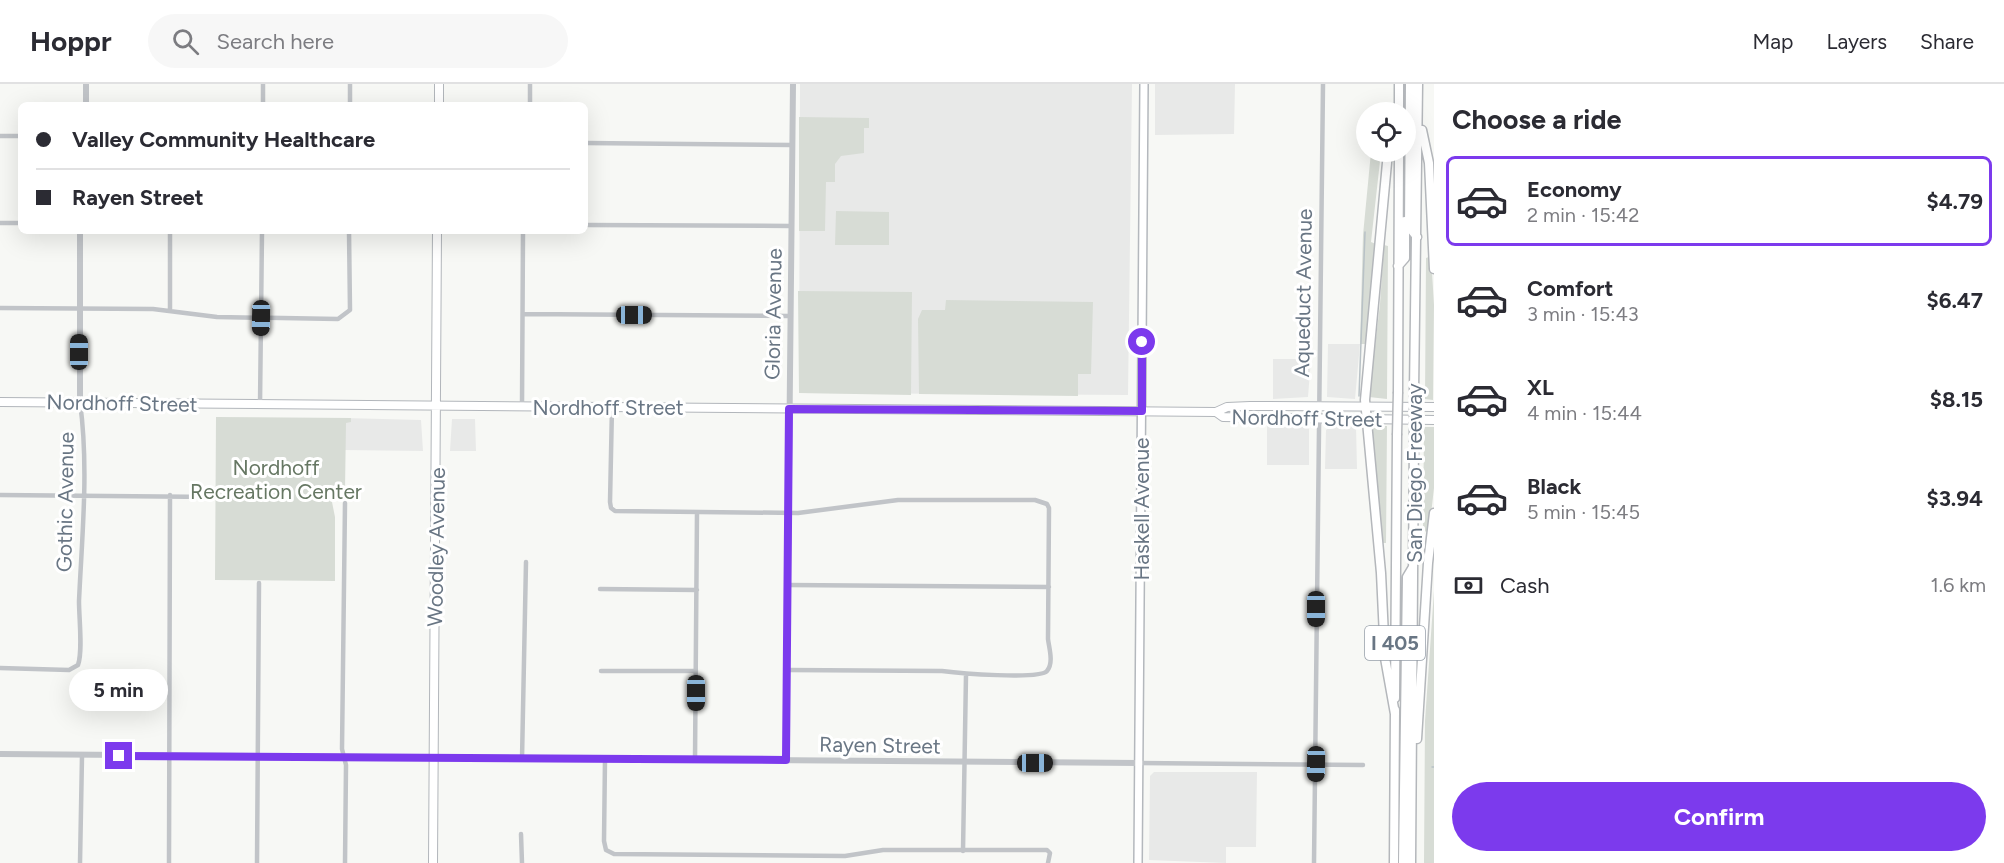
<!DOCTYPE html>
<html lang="en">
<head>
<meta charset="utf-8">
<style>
  :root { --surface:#fff; --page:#f7f7f7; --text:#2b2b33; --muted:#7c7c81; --line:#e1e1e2; --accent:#7c3aed }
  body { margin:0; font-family:Figtree,sans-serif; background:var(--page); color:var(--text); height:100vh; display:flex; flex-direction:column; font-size:22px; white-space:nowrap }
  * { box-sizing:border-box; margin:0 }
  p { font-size:20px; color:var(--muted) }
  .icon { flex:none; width:33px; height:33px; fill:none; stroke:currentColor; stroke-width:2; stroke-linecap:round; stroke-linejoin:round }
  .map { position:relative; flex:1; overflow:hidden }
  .panel { display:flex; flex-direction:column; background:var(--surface); width:570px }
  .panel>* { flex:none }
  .top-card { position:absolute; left:18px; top:18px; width:570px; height:132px; border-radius:9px; box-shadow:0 6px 24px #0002; display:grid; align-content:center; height:132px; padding:0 18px; background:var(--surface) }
  .buttons { position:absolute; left:1356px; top:18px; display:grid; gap:12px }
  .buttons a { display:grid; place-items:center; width:60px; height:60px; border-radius:50%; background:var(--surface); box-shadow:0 6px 24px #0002; font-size:30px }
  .end { position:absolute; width:27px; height:27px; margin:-14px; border:8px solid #7c3aed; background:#fff; box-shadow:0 0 0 3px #fff }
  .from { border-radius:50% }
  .bubble { position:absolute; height:42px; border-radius:21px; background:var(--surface); box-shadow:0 6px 24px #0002; font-size:20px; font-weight:700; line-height:42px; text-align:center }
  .car { position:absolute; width:18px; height:36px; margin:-18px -9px; border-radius:8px; box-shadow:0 0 4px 2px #0007; background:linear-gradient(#222 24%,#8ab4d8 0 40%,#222 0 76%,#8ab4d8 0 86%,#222 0) }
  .top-card b { display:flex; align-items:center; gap:21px; height:57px; font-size:22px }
  .top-card b+b { border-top:2px solid var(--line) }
  .top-card i { width:15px; height:15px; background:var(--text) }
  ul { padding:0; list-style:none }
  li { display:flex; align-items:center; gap:18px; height:90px; margin:0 12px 9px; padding:0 6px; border:3px solid transparent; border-radius:9px }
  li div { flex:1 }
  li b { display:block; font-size:22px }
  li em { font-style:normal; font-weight:700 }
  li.on { border-color:var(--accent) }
  li>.icon { width:54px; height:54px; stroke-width:1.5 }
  h2 { padding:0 18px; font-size:27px; line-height:72px }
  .pay { display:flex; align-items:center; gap:15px; height:66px; padding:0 18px; font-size:22px }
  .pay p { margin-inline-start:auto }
  .cta { display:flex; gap:12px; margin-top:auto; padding:12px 18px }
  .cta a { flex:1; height:69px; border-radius:36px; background:var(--accent); color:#fff; font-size:24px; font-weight:700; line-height:69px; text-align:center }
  header { display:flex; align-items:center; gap:36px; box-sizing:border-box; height:84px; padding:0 30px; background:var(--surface); border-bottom:2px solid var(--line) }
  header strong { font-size:28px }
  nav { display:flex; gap:33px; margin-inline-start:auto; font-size:21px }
  .search { width:420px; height:54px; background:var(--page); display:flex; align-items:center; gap:15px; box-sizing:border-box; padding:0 21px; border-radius:33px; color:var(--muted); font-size:22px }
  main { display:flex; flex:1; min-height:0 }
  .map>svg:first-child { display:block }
</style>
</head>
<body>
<header>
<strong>Hoppr</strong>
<div class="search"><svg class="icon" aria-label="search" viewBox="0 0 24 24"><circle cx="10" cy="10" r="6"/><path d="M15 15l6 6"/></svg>Search here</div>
<nav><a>Map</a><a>Layers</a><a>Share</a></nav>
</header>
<main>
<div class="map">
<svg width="1434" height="779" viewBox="0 0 1434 779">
  <rect width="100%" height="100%" fill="#f7f8f5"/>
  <!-- built -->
  <path fill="#e8e9e8" d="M800,0H1132L1128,311L799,309Z
    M1155,0H1235L1234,50L1155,51Z
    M1328,260H1360L1355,315L1327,313Z
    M1273,275H1311L1308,313L1273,315Z
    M344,334L421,336L423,367L344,366Z
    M452,335H475L476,367H450Z
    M1267,342L1309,343V381H1267Z
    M1331,342H1356L1357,385H1325L1326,346Z
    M1154,688H1257L1256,763H1226V779L1149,776L1150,692Z"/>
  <!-- green -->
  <path fill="#d7dcd5" d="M799,33L869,34V44H864V69L841,72L835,80V98H826L825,147H799Z
    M1371,68H1381L1371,158L1376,160L1368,260H1360L1363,151Z
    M836,127L889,128V161H835Z
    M1384,161L1388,162L1387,315L1369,313L1380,220Z
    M1431,172L1434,221L1433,316L1425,315L1426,174Z
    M798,207L912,208L911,311L799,309Z
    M946,216L1093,218L1091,290H1078V312L919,310L918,235L922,226H945Z
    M216,333L351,334V338L346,339L345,406L337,409L332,418L335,433V497L215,496Z
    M1372,342H1387L1386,459H1382Z
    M1424,343H1434V404L1429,448L1423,447Z
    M1434,507V779H1424L1425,637Z"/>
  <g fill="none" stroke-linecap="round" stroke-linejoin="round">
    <!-- stream -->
    <path stroke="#b8c1c6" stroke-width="1.5" d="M1359,312L1365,148
      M1432,683H1434"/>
    <!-- secondary casing -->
    <g stroke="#b4b8bd" stroke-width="10">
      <path id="secondary" d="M1138,779L1144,0"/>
    </g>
    <!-- primary casing -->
    <g stroke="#b2b6bb" stroke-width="10">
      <path id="primary" d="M439,21V0
        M0,318L1216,328L1227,323L1250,322L1434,323
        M1216,328L1223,333L1434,336
        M433,779L437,147"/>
    </g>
    <!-- motorway casing -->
    <g stroke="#b4b7bb" stroke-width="11">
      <path id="motorway" d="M1410,0L1409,143L1417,153
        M1399,28V0
        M1422,46L1429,79L1434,185
        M1388,68L1365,316L1381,489L1385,574L1395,630
        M1398,182L1405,174V137
        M1398,308L1399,68
        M1414,308L1418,0
        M1395,614L1397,351
        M1417,655L1428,479L1434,429
        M1394,779L1395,626
        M1403,779L1407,493L1413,483
        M1411,779L1414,351"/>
    </g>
    <!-- minor -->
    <path stroke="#c1c4c8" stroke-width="4.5" d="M263,21V0
      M350,21V0
      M530,21V0
      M0,52H21
      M585,59L792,61
      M0,139H21
      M585,141L791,142
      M0,224L153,225L217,233L338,235L350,226L349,147
      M170,226V147
      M523,230L790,232
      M260,321L262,147
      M522,322L523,147
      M612,323L610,418L611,424L615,427L798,429L898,416H1035L1047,420L1049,424L1048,555C1049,564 1054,579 1047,587C1039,596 957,589 942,587L788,586
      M0,411L214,413
      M345,419L342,665L346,681L345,779
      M788,501L1049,503
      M600,505L697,506
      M0,584L69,586L78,581C83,567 79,535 79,517C82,451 89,384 80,318
      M601,587H696
      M522,675L526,478
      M605,675L604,757L606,766L614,770L845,772L883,766H1047L1050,769L1048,779
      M695,675L697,428
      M1139,679L1363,681
      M521,750L522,779
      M963,767L966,591
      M80,779L82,672
      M169,779L170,411
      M257,779L259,499
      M1314,779L1323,0"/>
    <!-- tertiary -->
    <path stroke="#c1c4c8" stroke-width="6" d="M86,21V0
      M80,318V147
      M0,670L1139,679
      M786,676L793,0"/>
    <!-- secondary -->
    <use href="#secondary" stroke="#fff" stroke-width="7"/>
    <!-- primary -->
    <use href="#primary" stroke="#fff" stroke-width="8"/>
    <!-- motorway -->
    <use href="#motorway" stroke="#fff" stroke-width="8"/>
    <!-- motorway-bridge casing -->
    <g stroke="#b4b7bb" stroke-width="11" stroke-linecap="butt">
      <path id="motorway-bridge" d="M1397,351L1398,308
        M1414,351V308"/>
    </g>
    <!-- motorway-bridge -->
    <use href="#motorway-bridge" stroke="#fff" stroke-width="8"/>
  </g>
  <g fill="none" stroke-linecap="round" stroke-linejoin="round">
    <!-- route -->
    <path stroke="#7c3aed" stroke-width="8" d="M119,672L786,676L789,325L1142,327V258"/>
  </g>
  <g text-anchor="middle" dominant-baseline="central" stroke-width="6" stroke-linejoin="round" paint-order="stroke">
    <!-- shield labels -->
    <rect fill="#fff" stroke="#969fa9" stroke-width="1.5" x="1365" y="542" width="60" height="34" rx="4.5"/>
    <g font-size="20" font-weight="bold" fill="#697684">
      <text x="1395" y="559">I 405</text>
    </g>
    <!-- street labels -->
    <g font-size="21" fill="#697684" stroke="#fff">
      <text transform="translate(1303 209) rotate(-89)">Aqueduct Avenue</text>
      <text transform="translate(773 230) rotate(-89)">Gloria Avenue</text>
      <text transform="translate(122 319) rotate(1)">Nordhoff Street</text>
      <text x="608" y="323">Nordhoff Street</text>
      <text transform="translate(1307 334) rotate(1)">Nordhoff Street</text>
      <text transform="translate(1414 389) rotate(-90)">San Diego Freeway</text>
      <text transform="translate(65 418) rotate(-89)">Gothic Avenue</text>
      <text transform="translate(1141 425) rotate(-90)">Haskell Avenue</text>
      <text transform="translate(436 463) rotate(-89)">Woodley Avenue</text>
      <text transform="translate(880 661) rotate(1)">Rayen Street</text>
    </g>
    <!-- park labels -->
    <g font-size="21" fill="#667763" stroke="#fff">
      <text x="276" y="383">Nordhoff<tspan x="276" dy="24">Recreation Center</tspan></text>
    </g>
  </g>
</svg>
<div class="buttons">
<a><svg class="icon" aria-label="locate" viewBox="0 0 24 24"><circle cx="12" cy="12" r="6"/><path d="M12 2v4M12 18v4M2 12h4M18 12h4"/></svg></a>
</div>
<i class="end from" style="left:1142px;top:258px"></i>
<i class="end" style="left:119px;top:672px"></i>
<div class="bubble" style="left:69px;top:585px;width:99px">5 min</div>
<i class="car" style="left:634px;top:231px;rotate:90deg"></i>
<i class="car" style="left:261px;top:234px;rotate:181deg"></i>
<i class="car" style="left:79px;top:268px;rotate:0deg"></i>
<i class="car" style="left:1316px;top:525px;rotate:180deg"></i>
<i class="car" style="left:696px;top:609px;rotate:180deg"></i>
<i class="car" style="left:1035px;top:679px;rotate:90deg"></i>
<i class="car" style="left:1316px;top:680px;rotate:181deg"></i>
<div class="top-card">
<b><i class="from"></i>Valley Community Healthcare</b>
<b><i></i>Rayen Street</b>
</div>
</div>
<section class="panel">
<h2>Choose a ride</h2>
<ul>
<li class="on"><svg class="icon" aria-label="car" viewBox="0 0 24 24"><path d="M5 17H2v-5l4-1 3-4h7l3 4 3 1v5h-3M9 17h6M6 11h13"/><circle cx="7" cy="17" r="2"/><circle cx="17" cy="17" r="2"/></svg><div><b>Economy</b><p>2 min · 15:42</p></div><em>$4.79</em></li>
<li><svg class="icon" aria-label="car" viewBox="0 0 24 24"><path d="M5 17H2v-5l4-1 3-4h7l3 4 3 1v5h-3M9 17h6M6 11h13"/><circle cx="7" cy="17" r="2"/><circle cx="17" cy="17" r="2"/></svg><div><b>Comfort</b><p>3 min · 15:43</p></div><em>$6.47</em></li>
<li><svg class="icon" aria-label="car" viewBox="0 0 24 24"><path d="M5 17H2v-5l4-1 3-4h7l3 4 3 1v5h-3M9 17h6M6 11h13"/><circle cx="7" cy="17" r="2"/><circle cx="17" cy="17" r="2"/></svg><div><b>XL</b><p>4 min · 15:44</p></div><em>$8.15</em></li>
<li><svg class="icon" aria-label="car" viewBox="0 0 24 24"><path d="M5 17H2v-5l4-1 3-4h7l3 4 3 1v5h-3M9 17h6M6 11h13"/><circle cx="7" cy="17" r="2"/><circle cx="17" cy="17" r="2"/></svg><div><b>Black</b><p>5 min · 15:45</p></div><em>$3.94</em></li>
</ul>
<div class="pay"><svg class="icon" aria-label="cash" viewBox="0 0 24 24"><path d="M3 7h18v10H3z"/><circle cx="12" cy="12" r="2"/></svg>Cash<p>1.6 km</p></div>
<div class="cta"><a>Confirm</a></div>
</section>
</main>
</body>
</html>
